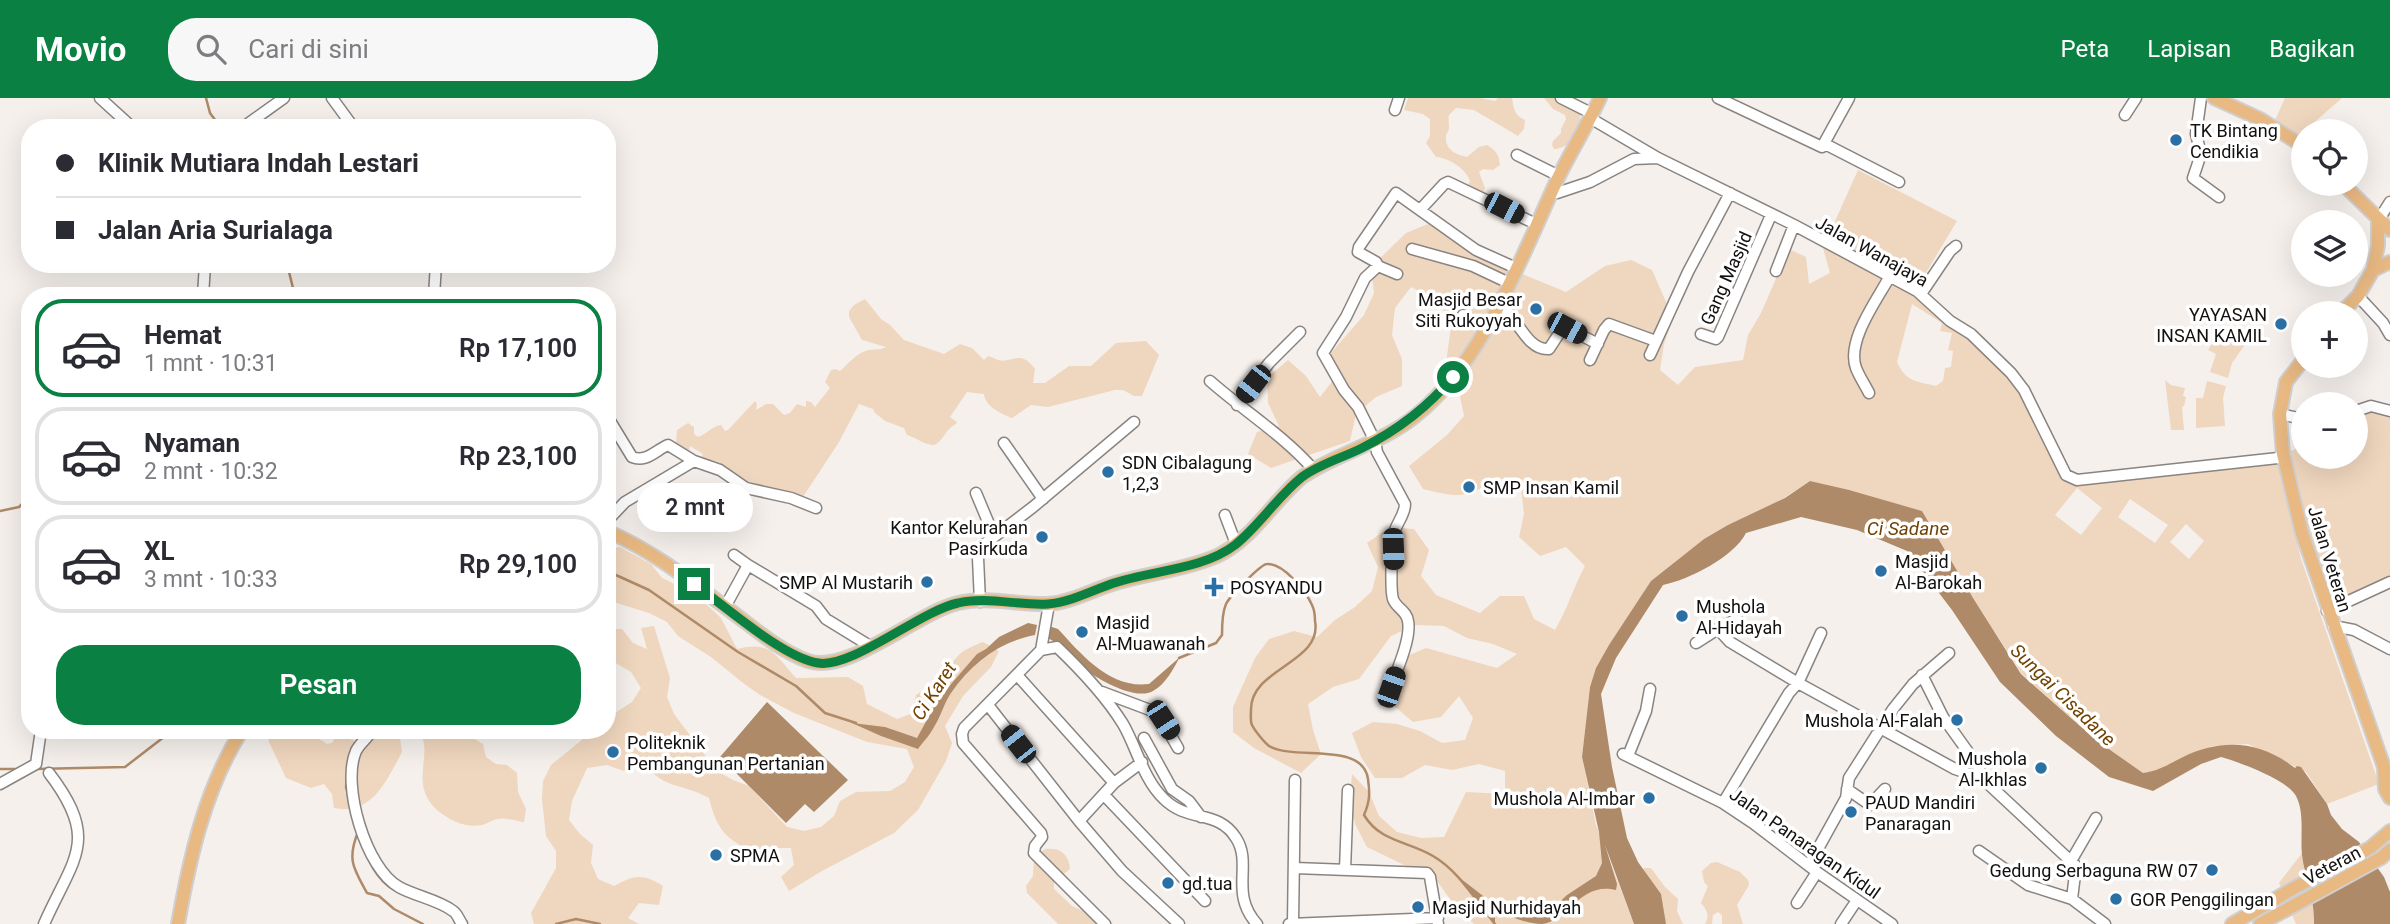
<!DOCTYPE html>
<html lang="id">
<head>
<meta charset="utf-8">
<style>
  :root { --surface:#fff; --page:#f7f7f7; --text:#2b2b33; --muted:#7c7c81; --line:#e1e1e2; --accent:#0b8043 }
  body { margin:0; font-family:Roboto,sans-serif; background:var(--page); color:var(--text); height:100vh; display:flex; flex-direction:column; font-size:26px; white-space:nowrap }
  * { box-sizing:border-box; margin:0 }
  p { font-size:23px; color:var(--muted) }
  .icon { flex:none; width:38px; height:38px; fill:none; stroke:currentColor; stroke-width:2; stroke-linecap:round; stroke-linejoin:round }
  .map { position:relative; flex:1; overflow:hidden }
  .details { position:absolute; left:21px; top:189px; width:595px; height:452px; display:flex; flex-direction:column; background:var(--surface); border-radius:28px; box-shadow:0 7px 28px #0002 }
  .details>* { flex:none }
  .top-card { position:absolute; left:21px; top:21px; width:595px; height:154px; border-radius:28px; box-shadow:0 7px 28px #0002; display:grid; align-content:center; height:154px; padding:0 35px; background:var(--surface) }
  .fabs { position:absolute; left:2291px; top:21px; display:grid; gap:14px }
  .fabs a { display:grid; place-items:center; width:77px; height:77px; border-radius:50%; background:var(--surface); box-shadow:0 7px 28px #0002; font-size:35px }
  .end { position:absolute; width:32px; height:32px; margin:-16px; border:9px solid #0b8043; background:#fff; box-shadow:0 0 0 4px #fff }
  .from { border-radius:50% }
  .bubble { position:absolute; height:49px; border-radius:24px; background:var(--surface); box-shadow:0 7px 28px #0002; font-size:23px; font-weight:600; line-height:49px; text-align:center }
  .car { position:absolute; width:21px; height:42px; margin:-21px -10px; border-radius:9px; box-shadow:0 0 5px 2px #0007; background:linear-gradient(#222 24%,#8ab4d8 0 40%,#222 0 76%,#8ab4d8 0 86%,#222 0) }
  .top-card b { display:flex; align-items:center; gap:24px; height:66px; font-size:26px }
  .top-card b+b { border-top:2px solid var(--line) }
  .top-card i { width:18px; height:18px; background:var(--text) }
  ul { padding:12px 0 0; list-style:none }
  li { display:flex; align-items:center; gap:21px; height:98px; margin:0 14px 10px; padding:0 21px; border:4px solid var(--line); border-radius:28px }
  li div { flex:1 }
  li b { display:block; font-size:26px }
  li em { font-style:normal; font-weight:600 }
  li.active { border-color:var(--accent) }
  li>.icon { width:63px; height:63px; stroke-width:1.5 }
  .action { display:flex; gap:14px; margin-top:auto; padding:14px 35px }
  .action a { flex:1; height:80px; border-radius:28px; background:var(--accent); color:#fff; font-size:28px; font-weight:600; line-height:80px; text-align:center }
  header { display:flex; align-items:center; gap:42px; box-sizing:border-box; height:98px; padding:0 35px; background:var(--accent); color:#fff }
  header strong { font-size:33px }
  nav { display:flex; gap:38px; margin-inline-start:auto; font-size:24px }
  .search { width:490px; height:63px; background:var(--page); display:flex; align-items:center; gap:18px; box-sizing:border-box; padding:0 24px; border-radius:28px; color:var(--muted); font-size:26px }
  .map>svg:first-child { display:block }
</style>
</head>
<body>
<header>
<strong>Movio</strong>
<div class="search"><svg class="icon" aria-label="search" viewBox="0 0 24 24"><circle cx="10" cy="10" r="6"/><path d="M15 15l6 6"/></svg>Cari di sini</div>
<nav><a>Peta</a><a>Lapisan</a><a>Bagikan</a></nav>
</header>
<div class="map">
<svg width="2390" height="826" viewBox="0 0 2390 826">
  <rect width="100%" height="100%" fill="#f5f0ec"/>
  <!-- green -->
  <path fill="#efd6be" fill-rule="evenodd" d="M1408,0H1480L1495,3L1498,0H1512C1514,11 1514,17 1525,22L1524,31L1518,38L1474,12L1456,10L1449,17C1448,21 1449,25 1449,29C1448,38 1446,32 1446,41C1446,52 1457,57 1467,59L1479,49L1487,47C1496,52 1499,57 1500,67L1493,72L1483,71L1479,74L1485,90L1482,97L1467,90L1470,83C1466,71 1449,60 1436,59L1426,45L1430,38V21L1423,16L1404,12Z
    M1544,0H1562L1580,14C1582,30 1573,50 1554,51L1552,47L1553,43L1561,35V31L1566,21L1565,17L1553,11Z
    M2285,0H2342L2294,42L2272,29Z
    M1858,72L1957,123L1918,188L1971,236L2024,292L2070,380L2278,360L2301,461L2379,686L2327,706L2306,674L2248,646L2213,648L2181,660L2158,673L2143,675L2096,642L2022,576L1970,496L1922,413L1810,383L1784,400L1704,441L1651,483L1596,571L1590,589L1582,659L1596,727L1634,826H1474L1453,805L1437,783L1367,749L1355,726L1350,701L1352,676L1369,694L1379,718L1397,734L1421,740L1444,739L1466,694L1505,696V673L1479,666L1452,672L1425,667L1402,680H1375L1361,659L1352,635L1373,624L1397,626L1420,633L1442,645L1465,642L1473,620L1459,598L1441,619L1413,624L1393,607L1396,581L1405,559L1426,550L1497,570L1517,556L1493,546L1467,540L1444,528L1416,527L1391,538L1359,581L1333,589L1308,606L1313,632L1321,656L1301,675L1254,650L1233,634V609L1255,560L1269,541L1294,533L1317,539L1335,522L1355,509L1372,493L1378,469L1367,445L1390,429L1414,431L1429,452L1421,478L1436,497L1480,515L1500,498H1524L1534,521L1555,532C1568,510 1573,490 1585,468L1566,449L1540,458L1519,439L1524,416L1521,391L1498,379C1467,401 1459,400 1423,391L1409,368L1447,337L1464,318L1459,293L1445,272L1452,222L1435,202L1411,189L1395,210L1392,237L1402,261V288L1376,299L1356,316L1350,343L1271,370L1248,356L1257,334L1279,328L1268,305L1267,280L1288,262L1306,278L1320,299L1334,281L1330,256L1364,217L1374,195L1371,169L1406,135L1428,126L1520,175L1566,194L1605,168L1631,162L1652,172L1673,220L1664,246L1660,272L1678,287L1695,269L1743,262L1748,237L1761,215L1789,151L1806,159L1809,186L1830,175L1823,150ZM1912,206L1942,225L1940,233L1952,235L1948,252L1953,253L1951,269L1945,270L1943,283L1936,288C1916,283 1906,284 1897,264ZM2077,390L2102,410L2081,437L2055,417ZM2130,401L2168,427L2155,445L2118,419ZM2186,426L2204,443L2189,461L2170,444Z
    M865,201L881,221L890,227L904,242L944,256L960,246L972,250L984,262L988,258C992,259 995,261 998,262C1012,266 1020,250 1035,271L1033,285H1045L1069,268H1091L1116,245L1146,243L1159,257L1142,298H1134L1123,292H1115L1048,309L1031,307L1012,320C1001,316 985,308 984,296L967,294L950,319L957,324L956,326C944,332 945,342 934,347C925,347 917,340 907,337L904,330L885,323L874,314L873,311L859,306L839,344L801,402L783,392L747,386L719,364L701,360L703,356L690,348L689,353H685L676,345L677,332L688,325L694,329V336L698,339C707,336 712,328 721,327L725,333L728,332L755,303L757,306L756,312L766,306H773L784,317L790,315L797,306L806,309V303L811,304L815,309L830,290L825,284L831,272L836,271L840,273C847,267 854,258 863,254C872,250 879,253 886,249L862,242L849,219V213L854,207Z
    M2223,228L2247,244L2232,265L2228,280L2210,274L2216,256L2208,252Z
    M2165,282L2171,287L2185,290L2183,298L2186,299L2184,308L2182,309L2184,332H2171Z
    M2207,283L2226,288L2223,300L2225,328L2196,330V300H2203Z
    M2390,312V484L2327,513L2283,356L2303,348V359H2356V313Z
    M620,449L651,466L662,480L677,487L707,507L721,520L737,551C771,542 776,558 796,580L848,579L863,588L867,606L897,621L913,615L916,597C925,591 936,584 943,576C960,556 957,554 983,544L999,553L991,569L963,598L945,628L952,645L946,663L918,712L894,735L822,773L789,793L781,779L794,767L791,750H772L754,755C725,740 717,732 709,700C681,685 667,692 643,666L624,673L607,667L587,670L572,703L569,722L580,736L593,747L591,765L598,781L614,788C634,777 643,775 663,788L659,807L639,805L628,820L639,826H534L531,815L556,770V753L546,738L542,701L543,683L551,667L594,632H607V620L632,604L641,590L631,574L614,564L607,556V531H622L633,545L647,551L641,530L654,528L670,580L667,599L674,616L717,673L733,682L749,688L787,729L804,733L821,729L834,718L840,703L856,694L890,693L905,684L914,669L907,651L867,644L794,615L760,597L743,585L711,559L678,538L667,524L649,515L607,502V450Z
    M266,632H305L327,646L332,645L336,638L331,632H343L347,640L358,644L376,632H395L400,640L402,654C387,682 372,718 334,710L332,696L324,686L311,690L286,680L269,644Z
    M418,632H498V638L485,633L473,640L483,646L486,659L496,666L507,667L517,675L518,694L526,711L524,724C516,723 505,719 497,721C492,722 487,726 482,727C465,730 450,723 437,712C407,685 436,654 418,632Z
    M1045,751C1060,749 1069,756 1070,771L1054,784V791L1072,808L1113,826H1058L1027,795L1026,788L1033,778L1034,759Z
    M2302,755L2314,815V826H2296L2279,785Z
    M1717,764L1740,774L1748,782L1749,787L1737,807L1743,826H1722V817L1718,814L1713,817L1712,826H1705C1710,817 1707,812 1701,805L1708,788L1704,784L1702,773L1711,765Z
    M1644,770H1651L1665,789L1678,801L1677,813L1683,826H1662L1642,776Z"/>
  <!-- water -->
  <path fill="#ae8a68" d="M1810,383L1849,392L1922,413L1973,500L2021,576L2096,642L2143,675C2159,673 2169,666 2183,659C2223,640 2260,643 2295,670L2297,668L2301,669L2327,706L2331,717L2342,731L2359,744L2384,779L2390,794V826H2314C2315,802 2305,780 2302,757C2300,739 2305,715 2296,698C2288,682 2239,664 2221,659L2201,666L2153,693L2109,679L2056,638L2000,584L1952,512L1907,453L1857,432L1801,419L1746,435C1734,459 1688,482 1663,487L1616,560L1601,596L1612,669L1627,740L1638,764L1661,796L1666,826H1634L1605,747L1617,786L1616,792C1580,783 1568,823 1542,826C1527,826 1514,819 1499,815L1495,819V826L1456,777L1487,801L1508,813L1544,819L1567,797L1596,778L1602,765L1599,734L1582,659L1590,589L1596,570L1609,547L1651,483L1704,441L1728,427L1785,400Z
    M1028,525L1037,527L1035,537C999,544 972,565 951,595C944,605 941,618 934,629C930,637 923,644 918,651L881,638L852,625L885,629L917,640L939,600L977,556L986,551L999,539Z
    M1052,529L1058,531C1082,557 1110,591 1149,586L1180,559C1173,571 1166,586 1153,593C1136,603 1098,582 1084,570C1069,558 1064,548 1046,539L1047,530Z
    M767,604L848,682L814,714L805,706L786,725L720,659Z"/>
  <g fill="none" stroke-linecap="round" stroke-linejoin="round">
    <!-- stream -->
    <path stroke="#ae8a68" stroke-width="2.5" d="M206,0L210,15L221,30
      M287,166L294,194L298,198
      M0,413L19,409L30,398
      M607,473L649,492L738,554L796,588L825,615L856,625
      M1179,560L1216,545L1222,537C1222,527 1222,515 1226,506C1230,498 1261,466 1267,466C1283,465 1306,493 1312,507C1314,511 1315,518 1315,523C1323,565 1250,570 1251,612C1251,617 1250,623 1252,627C1255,633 1264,644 1269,648C1295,663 1363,643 1368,681C1370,695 1370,703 1364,717C1380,744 1408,743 1433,758C1459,773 1476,803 1495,826
      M0,671H18
      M35,671L125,669L173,632
      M347,678L346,689L349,699
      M358,734C347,761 353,770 367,795L379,798L394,811L423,826
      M365,752C370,768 382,788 399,794
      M556,826L576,821L600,826"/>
    <!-- minor casing -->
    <g stroke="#898480" stroke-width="13">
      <path id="minor" d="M100,0L133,30
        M332,0L354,30
        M1561,0L1593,16
        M1718,0L1822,49L1849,0
        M2201,0L2196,36L2201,56L2193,80L2219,99
        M1395,12L1399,0
        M2125,17L2136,0
        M1590,20L1658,60L1794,127L1917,193L1950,223L1971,236L2011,275L2024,292L2066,377L2077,382L2278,360L2283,356
        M242,30L284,0
        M1825,46L1899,84
        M1517,57L1559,78
        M1552,93L1557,95L1590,84L1634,61L1657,60
        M1420,112L1444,86L1448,84L1536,126
        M2378,123L2390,104
        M1412,151L1473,168L1509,185
        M1378,168L1397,176
        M1776,173L1794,127
        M1921,196L1950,153L1956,148
        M203,198L205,166
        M434,198L436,166
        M2358,198L2383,225L2390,237
        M1499,205C1516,216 1526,253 1549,251L1562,231L1567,230L1598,246
        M1463,217L1486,230
        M1701,236L1716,241L1718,239L1771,117
        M1650,257L1688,174L1730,95
        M1590,262L1604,232L1609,226L1653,242
        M1210,283C1244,313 1283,337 1313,371
        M1869,295C1865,287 1859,278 1856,270C1846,243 1877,202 1890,178
        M1237,307L1269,265L1300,234
        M2356,313L2371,308L2390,313
        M2280,316L2303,321
        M607,318L632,359C646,365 656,352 668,347L694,363L720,372L746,390L791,400L816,410
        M1004,345L1043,401
        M976,395L994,438
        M1225,417L1236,446
        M607,423L625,404L694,363
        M734,457L748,467
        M980,504L978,460L982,448L1033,409L1134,324
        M1049,506L1041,552L1057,549C1081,572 1105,597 1123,626C1137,650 1143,681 1164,701C1188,725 1218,711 1236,740C1253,766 1229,795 1257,826
        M725,509L748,467L816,508L826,521L870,548
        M2327,513L2390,484
        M2333,528L2354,532L2390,551
        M1718,531L1737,521
        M1696,545L1718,531L1730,544L1798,585L1821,535
        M1041,552L964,630L962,636L963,645L1041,735L1042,739L1035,748L1034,755L1105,826
        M1017,577L1114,685
        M1922,577L1943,619L1978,668L1983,681L2076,768L2072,801L2105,826
        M1102,594L1158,615L1178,650
        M1386,601C1393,581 1412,542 1408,523C1407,513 1396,510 1393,501C1390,491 1392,453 1393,441C1393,428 1405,419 1405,406L1377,354L1375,343L1358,309L1344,292L1323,255L1346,219L1365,180L1378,168L1376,164L1358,154L1359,149L1396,95L1476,152L1516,170
        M988,607L1079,723L1122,773L1179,826
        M372,632C368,640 360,645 356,653C341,687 366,771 399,789C415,798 439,802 453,813C457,815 459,822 462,826
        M1144,640L1172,691L1189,703L1201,719
        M1623,656L1723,705L1753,725L1817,774L1892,826
        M1628,658L1646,613L1650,591
        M0,686L36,666L41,632
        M1847,691L1870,707L1885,691
        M1104,697L1205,803
        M1723,705L1789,595L1798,585L1955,671L1983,681
        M1079,723L1114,685L1142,664
        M1979,753L2028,787L2072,801
        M2071,763L2096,720
        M1809,767L1846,700L1849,680L1893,611L1913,586L1949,555
        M1295,770L1427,775L1430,779L1438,826
        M1345,772L1348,692
        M1797,805L1817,774
        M1293,825L1295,682
        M44,826C73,760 101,743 49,675
        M1289,826L1438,820
        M1841,826L1857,802"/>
    </g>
    <!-- major casing -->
    <g stroke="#d0cfcf" stroke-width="16">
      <path id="major" d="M2214,0L2260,21L2303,48
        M2343,86L2390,132
        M2373,172L2378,147V123
        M2341,215L2358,198L2373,172L2390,164
        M2303,262L2286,284L2280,316L2283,356L2302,435L2384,669L2385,691L2390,700
        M607,433C656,454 698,489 740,520C761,536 783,554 808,563C848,577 916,515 958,505C987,498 1019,507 1048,506C1073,504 1096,490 1119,484C1151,475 1187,471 1217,458C1252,442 1273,403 1302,379C1337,355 1380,346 1414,319C1484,264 1521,159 1558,80C1571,53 1587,28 1600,0
        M178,826C190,758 205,691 242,632
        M2232,826L2294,790L2370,750L2390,733
        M2260,826L2381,760L2390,752"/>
    </g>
    <!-- minor -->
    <use href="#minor" stroke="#fff" stroke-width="10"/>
    <!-- major -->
    <use href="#major" stroke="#e9b983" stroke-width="12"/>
  </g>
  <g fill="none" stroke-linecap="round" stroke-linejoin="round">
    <!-- route -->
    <path stroke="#0b8043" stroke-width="9" d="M694,486C724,507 783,560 818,565C852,571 920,513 958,505C987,498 1019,508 1048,506C1071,504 1093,492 1114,485C1153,472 1202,472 1235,447C1260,427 1277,399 1302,379C1320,366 1342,360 1362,350C1398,332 1427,310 1453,279"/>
  </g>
  <!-- markers -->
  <g fill="#2b70a5" stroke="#fff" stroke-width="2.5">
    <circle cx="2176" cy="42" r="7"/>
    <circle cx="1536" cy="211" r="7"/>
    <circle cx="2281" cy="226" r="7"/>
    <circle cx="1108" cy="374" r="7"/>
    <circle cx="1469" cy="389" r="7"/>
    <circle cx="1042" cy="439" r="7"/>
    <circle cx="1881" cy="473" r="7"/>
    <circle cx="927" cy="484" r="7"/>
    <path d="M1210.5 478.5h7v7h7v7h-7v7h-7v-7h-7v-7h7z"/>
    <circle cx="1682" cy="518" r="7"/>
    <circle cx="1082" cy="534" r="7"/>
    <circle cx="1957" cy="622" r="7"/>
    <circle cx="613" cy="654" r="7"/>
    <circle cx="2041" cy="670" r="7"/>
    <circle cx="1649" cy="700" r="7"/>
    <circle cx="1851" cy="714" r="7"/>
    <circle cx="716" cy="757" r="7"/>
    <circle cx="2212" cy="772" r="7"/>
    <circle cx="1168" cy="785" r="7"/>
    <circle cx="2116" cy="801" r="7"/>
    <circle cx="1418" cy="809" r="7"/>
  </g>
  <g text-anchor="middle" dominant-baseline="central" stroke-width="7" stroke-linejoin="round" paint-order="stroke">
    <!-- poi labels -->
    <g font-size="18" fill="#131110" stroke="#fff" text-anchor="start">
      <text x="2190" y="32">TK Bintang<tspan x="2190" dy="21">Cendikia</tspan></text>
      <text x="1522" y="201" text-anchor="end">Masjid Besar<tspan x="1522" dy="21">Siti Rukoyyah</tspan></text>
      <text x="2267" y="216" text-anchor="end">YAYASAN<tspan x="2267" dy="21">INSAN KAMIL</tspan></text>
      <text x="1122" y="364">SDN Cibalagung<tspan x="1122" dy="21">1,2,3</tspan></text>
      <text x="1483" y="389">SMP Insan Kamil</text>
      <text x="1028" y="429" text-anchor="end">Kantor Kelurahan<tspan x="1028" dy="21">Pasirkuda</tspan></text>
      <text x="1895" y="463">Masjid<tspan x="1895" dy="21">Al-Barokah</tspan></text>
      <text x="913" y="484" text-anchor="end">SMP Al Mustarih</text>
      <text x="1230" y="489">POSYANDU</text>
      <text x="1696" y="508">Mushola<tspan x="1696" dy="21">Al-Hidayah</tspan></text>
      <text x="1096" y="524">Masjid<tspan x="1096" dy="21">Al-Muawanah</tspan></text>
      <text x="1943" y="622" text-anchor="end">Mushola Al-Falah</text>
      <text x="627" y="644">Politeknik<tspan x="627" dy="21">Pembangunan Pertanian</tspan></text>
      <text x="2027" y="660" text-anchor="end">Mushola<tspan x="2027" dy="21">Al-Ikhlas</tspan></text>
      <text x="1635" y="700" text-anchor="end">Mushola Al-Imbar</text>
      <text x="1865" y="704">PAUD Mandiri<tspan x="1865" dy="21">Panaragan</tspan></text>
      <text x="730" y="757">SPMA</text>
      <text x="2198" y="772" text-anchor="end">Gedung Serbaguna RW 07</text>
      <text x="1182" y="785">gd.tua</text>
      <text x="2130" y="801">GOR Penggilingan</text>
      <text x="1432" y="809">Masjid Nurhidayah</text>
    </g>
    <!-- street labels -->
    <g font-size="18" fill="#131110" stroke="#fff">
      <text transform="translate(1872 153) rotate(29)">Jalan Wanajaya</text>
      <text transform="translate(1726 180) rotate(-66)">Gang Masjid</text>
      <text transform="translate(2330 461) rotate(73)">Jalan Veteran</text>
      <text transform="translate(1805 745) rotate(35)">Jalan Panaragan Kidul</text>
      <text transform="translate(2332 767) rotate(-28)">Veteran</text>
    </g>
    <!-- water labels -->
    <g font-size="19" font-style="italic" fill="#714201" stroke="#fff">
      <text x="1908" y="430">Ci Sadane</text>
      <text transform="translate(934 593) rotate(-57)">Ci Karet</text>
      <text transform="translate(2063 597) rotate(44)">Sungai Cisadane</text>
    </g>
  </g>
</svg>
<div class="fabs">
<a><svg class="icon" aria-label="locate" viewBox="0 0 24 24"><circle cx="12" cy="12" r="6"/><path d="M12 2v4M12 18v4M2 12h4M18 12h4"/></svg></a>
<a><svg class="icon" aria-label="layers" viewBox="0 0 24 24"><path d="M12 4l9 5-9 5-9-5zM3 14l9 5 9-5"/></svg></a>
<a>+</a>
<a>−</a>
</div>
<i class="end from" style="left:1453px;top:279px"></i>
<i class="end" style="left:694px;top:486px"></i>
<div class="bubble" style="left:637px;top:385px;width:116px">2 mnt</div>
<i class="car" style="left:1504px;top:110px;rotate:117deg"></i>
<i class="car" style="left:1567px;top:230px;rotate:118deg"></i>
<i class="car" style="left:1253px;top:286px;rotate:218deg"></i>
<i class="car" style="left:1393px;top:451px;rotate:178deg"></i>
<i class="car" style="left:1391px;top:589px;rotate:19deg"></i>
<i class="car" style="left:1163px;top:622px;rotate:147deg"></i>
<i class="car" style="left:1018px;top:646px;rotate:322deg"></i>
<div class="top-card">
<b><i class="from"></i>Klinik Mutiara Indah Lestari</b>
<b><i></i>Jalan Aria Surialaga</b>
</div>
<section class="details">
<ul>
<li class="active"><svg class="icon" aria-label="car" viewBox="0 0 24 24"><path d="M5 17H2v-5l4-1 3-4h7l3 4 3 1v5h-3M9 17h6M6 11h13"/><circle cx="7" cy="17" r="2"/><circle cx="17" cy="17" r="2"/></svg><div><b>Hemat</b><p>1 mnt · 10:31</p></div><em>Rp 17,100</em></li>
<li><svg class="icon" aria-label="car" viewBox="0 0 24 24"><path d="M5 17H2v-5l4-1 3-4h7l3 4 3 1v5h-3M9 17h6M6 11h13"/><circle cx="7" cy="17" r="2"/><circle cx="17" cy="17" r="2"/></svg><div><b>Nyaman</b><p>2 mnt · 10:32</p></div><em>Rp 23,100</em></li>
<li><svg class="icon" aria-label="car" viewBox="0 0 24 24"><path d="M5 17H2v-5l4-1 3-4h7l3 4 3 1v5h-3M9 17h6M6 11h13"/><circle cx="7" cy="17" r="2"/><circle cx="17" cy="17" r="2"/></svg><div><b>XL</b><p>3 mnt · 10:33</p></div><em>Rp 29,100</em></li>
</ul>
<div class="action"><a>Pesan</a></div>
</section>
</div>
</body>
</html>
